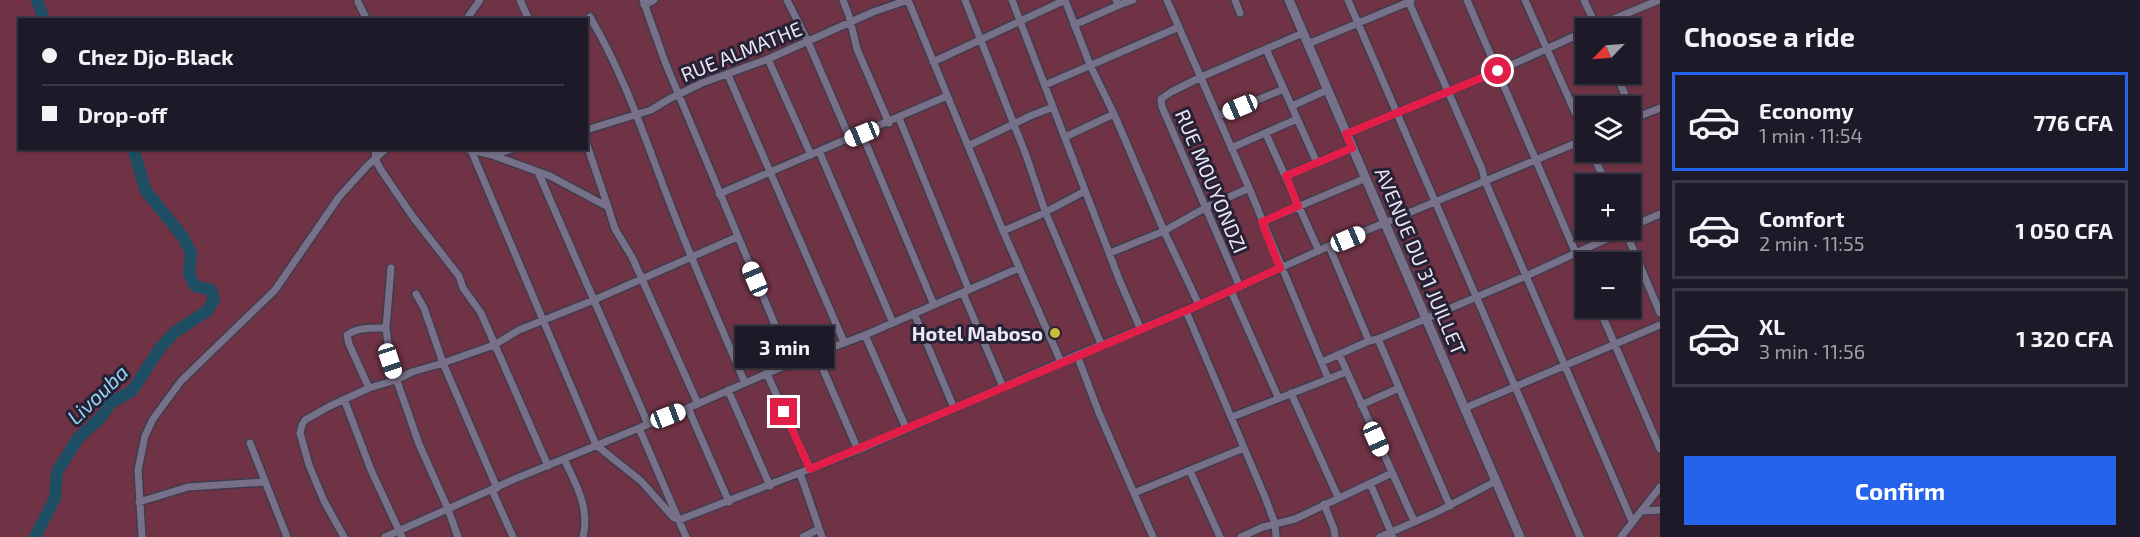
<!DOCTYPE html>
<html lang="en">
<head>
<meta charset="utf-8">
<style>
  :root { --surface:#1d1928; --page:#252230; --text:#f1f3f6; --muted:#a0a0a8; --line:#3b3845; --accent:#2563eb }
  body { margin:0; font-family:"Exo 2",sans-serif; background:var(--page); color:var(--text); height:100vh; display:flex; flex-direction:column; font-size:22px; white-space:nowrap }
  * { box-sizing:border-box; margin:0 }
  p { font-size:20px; color:var(--muted) }
  .icon { flex:none; width:33px; height:33px; fill:none; stroke:currentColor; stroke-width:2; stroke-linecap:round; stroke-linejoin:round }
  .map { position:relative; flex:1; overflow:hidden }
  .drawer { display:flex; flex-direction:column; background:var(--surface); width:480px }
  .drawer>* { flex:none }
  .top-card { position:absolute; left:18px; top:18px; width:570px; height:132px; border-radius:0px; box-shadow:0 2px 4px #0004,0 0 0 2px var(--line); display:grid; align-content:center; height:132px; padding:0 24px; background:var(--surface) }
  .needle { width:39px; rotate:245deg }
  .controls { position:absolute; left:1575px; top:18px; display:grid; gap:12px }
  .controls a { display:grid; place-items:center; width:66px; height:66px; border-radius:0px; background:var(--surface); box-shadow:0 2px 4px #0004,0 0 0 2px var(--line); font-size:30px }
  .end { position:absolute; width:27px; height:27px; margin:-14px; border:8px solid #e11d48; background:#fff; box-shadow:0 0 0 3px #fff }
  .from { border-radius:50% }
  .bubble { position:absolute; height:42px; border-radius:0px; background:var(--surface); box-shadow:0 2px 4px #0004,0 0 0 2px var(--line); font-size:20px; font-weight:700; line-height:42px; text-align:center }
  .car { position:absolute; width:18px; height:36px; margin:-18px -9px; border-radius:8px; box-shadow:0 0 4px 2px #0007; background:linear-gradient(#fff 24%,#345 0 40%,#fff 0 76%,#345 0 86%,#fff 0) }
  .top-card b { display:flex; align-items:center; gap:21px; height:57px; font-size:22px }
  .top-card b+b { border-top:2px solid var(--line) }
  .top-card i { width:15px; height:15px; background:var(--text) }
  ul { padding:0; list-style:none }
  li { display:flex; align-items:center; gap:18px; height:99px; margin:0 12px 9px; padding:0 12px; border:3px solid var(--line); border-radius:0px }
  li div { flex:1 }
  li b { display:block; font-size:22px }
  li em { font-style:normal; font-weight:700 }
  li.selected { border-color:var(--accent) }
  li>.icon { width:54px; height:54px; stroke-width:1.5 }
  h2 { padding:0 24px; font-size:27px; line-height:72px }
  .button { display:flex; gap:12px; margin-top:auto; padding:12px 24px }
  .button a { flex:1; height:69px; border-radius:0px; background:var(--accent); color:#fff; font-size:24px; font-weight:700; line-height:69px; text-align:center }
  main { display:flex; flex:1; min-height:0 }
  .map>svg:first-child { display:block }
</style>
</head>
<body>
<main>
<div class="map">
<svg width="1660" height="537" viewBox="0 0 1660 537">
  <rect width="100%" height="100%" fill="#272135"/>
  <!-- green -->
  <path fill="#703345" fill-rule="evenodd" d="M0,0H1660V537H0ZM20,20H586V148H20ZM1586,28H1630V74H1586ZM1586,106H1630V152H1586ZM1586,184H1630V230H1586ZM1586,262H1630V308H1586Z"/>
  <g fill="none" stroke-linecap="round" stroke-linejoin="round">
    <!-- river -->
    <path stroke="#1d4e64" stroke-width="12" d="M37,0L44,20
      M35,537L55,498L57,472L78,438L101,417L112,402L132,391L160,348L175,332L207,311L214,300L211,290L195,286L189,274L191,253L183,237L146,191L133,148"/>
    <!-- street casing -->
    <g stroke="#403b4c" stroke-width="10">
      <path id="street" d="M520,0L529,20
        M643,0L665,62L791,363
        M787,0L808,42L850,139
        M843,0L849,16L857,49L889,123
        M908,0L1003,231L1061,362
        M965,0L1026,155L1045,211L1102,346
        M1012,0L1119,279L1141,330
        M1065,0L1090,65L1114,114L1164,231L1199,305
        M1116,0L1119,5L1133,0
        M1167,0L1249,188L1328,378
        M1235,0L1240,13
        M1348,0L1580,537
        M1408,0L1482,169L1485,181L1632,521
        M1467,0L1586,277
        M1525,0L1586,137
        M1584,0L1597,28
        M358,2L367,20
        M644,5L654,0
        M590,17C625,76 646,142 671,206C694,266 720,324 745,383
        M466,20L480,0
        M1074,25L1119,5
        M1592,28L1659,0
        M1308,44L1411,1
        M1266,49L1317,163
        M768,59L811,155
        M933,62L1065,0
        M1616,74L1630,106
        M728,75L844,342
        M1045,85L1179,27
        M1292,106L1327,90
        M1218,116L1284,89
        M899,118L969,290
        M1630,120L1660,108
        M586,130L651,110L669,99L702,83L768,59L873,12L908,0
        M862,134L934,305
        M1266,134L1319,251
        M1346,134L1498,71L1586,31
        M1065,137L1114,114
        M586,142L608,207
        M968,146L1030,116L1053,107
        M376,148L375,159L381,170L413,217L459,276L463,288L481,313L548,466
        M464,148L492,155L550,176L608,207L615,229L632,257L698,404
        M1231,148L1297,119
        M471,150L596,445L641,481L673,517L679,520L858,450L1077,355L1199,305L1329,246L1586,139
        M819,151L893,323
        M1592,152L1606,184
        M492,155L515,148
        M538,172L648,424
        M1285,176L1352,148
        M719,194L947,96
        M1262,222L1366,178
        M1630,227L1660,214
        M1625,230L1660,313
        M1003,231L1040,215L1085,191
        M1329,246L1369,341
        M1110,253L1164,231L1205,208L1249,188
        M391,268L386,328L390,361L419,444L448,509L458,537
        M1240,287L1162,107L1161,99L1171,92L1201,77L1303,33
        M1231,291L1278,397
        M963,293L1003,387
        M416,294L424,308L443,363L497,488
        M1599,308L1660,449
        M1186,311L1265,497L1275,524L1276,537
        M914,313L954,408
        M865,335L906,428
        M1378,339L1450,506
        M816,353L858,450
        M1339,354L1414,521
        M1077,355L1099,413L1153,537
        M1322,362L1369,341L1378,339L1526,276L1626,230
        M767,374L810,469
        M369,388L349,344L347,335C358,327 373,328 386,328
        M728,390L770,486
        M1291,393L1338,497
        M344,399L371,470L402,537
        M1361,405L1399,388
        M688,408L729,502
        M1465,408L1660,325
        M1232,417L1346,372
        M639,428L686,537
        M250,443L287,537
        M564,459C576,484 590,508 583,537
        M1190,471L1220,537
        M800,473L822,537
        M1370,483L1393,537
        M492,490L513,537
        M1134,493L1244,448
        M139,502L188,487L264,482
        M1324,504L1334,529L1335,537
        M1641,511L1660,510
        M142,537L138,470L145,436L153,419L181,381L275,290L339,197L367,166L387,148
        M344,537L324,501L309,465L300,433L302,425L305,420L330,406L369,388L396,380L412,372L443,363L494,345L519,330L594,300L737,237
        M385,537L517,478L688,408L791,363L865,335L1019,268
        M803,537L819,529
        M1241,537L1263,527L1295,519L1392,473
        M1380,537L1437,512L1496,481
        M1621,537L1660,487"/>
    </g>
    <!-- secondary casing -->
    <g stroke="#403b4c" stroke-width="12">
      <path id="secondary" d="M1289,0L1520,537"/>
    </g>
    <!-- street -->
    <use href="#street" stroke="#767088" stroke-width="7"/>
    <!-- secondary -->
    <use href="#secondary" stroke="#767088" stroke-width="9"/>
  </g>
  <g fill="none" stroke-linecap="round" stroke-linejoin="round">
    <!-- route -->
    <path stroke="#e11d48" stroke-width="8" d="M784,412L810,469L1199,305L1280,268L1262,222L1298,206L1286,176L1352,148L1346,134L1498,71"/>
  </g>
  <!-- markers -->
  <circle fill="#c9bb3b" stroke="#272135" stroke-width="2" cx="1055" cy="333" r="6"/>
  <g text-anchor="middle" dominant-baseline="central" stroke-width="6" stroke-linejoin="round" paint-order="stroke">
    <!-- street labels -->
    <g font-size="20" fill="#eae7f5" stroke="#272135">
      <text transform="translate(741 51) rotate(-22)">RUE ALMATHE</text>
      <text transform="translate(1212 181) rotate(67)">RUE MOUYONDZI</text>
      <text transform="translate(1421 261) rotate(67)">AVENUE DU 31 JUILLET</text>
    </g>
    <!-- poi labels -->
    <g font-size="20" font-weight="bold" fill="#eae7f5" stroke="#272135" text-anchor="end">
      <text x="1043" y="333">Hotel Maboso</text>
    </g>
    <!-- water labels -->
    <g font-size="21" font-style="italic" fill="#91d5f5" stroke="#272135">
      <text transform="translate(97 394) rotate(-44)">Livouba</text>
    </g>
  </g>
</svg>
<div class="controls">
<a><svg class="needle" viewBox="-14 -14 28 28"><path d="M0-13l5 13h-10z" fill="#e53935"/><path d="M0 13l5-13h-10z" fill="#a0a0a8"/></svg></a>
<a><svg class="icon" aria-label="layers" viewBox="0 0 24 24"><path d="M12 4l9 5-9 5-9-5zM3 14l9 5 9-5"/></svg></a>
<a>+</a>
<a>−</a>
</div>
<i class="end from" style="left:1498px;top:71px"></i>
<i class="end" style="left:784px;top:412px"></i>
<div class="bubble" style="left:735px;top:326px;width:99px">3 min</div>
<i class="car" style="left:1240px;top:107px;rotate:247deg"></i>
<i class="car" style="left:862px;top:134px;rotate:248deg"></i>
<i class="car" style="left:1348px;top:239px;rotate:67deg"></i>
<i class="car" style="left:755px;top:279px;rotate:337deg"></i>
<i class="car" style="left:390px;top:361px;rotate:162deg"></i>
<i class="car" style="left:668px;top:416px;rotate:69deg"></i>
<i class="car" style="left:1376px;top:439px;rotate:156deg"></i>
<div class="top-card">
<b><i class="from"></i>Chez Djo-Black</b>
<b><i></i>Drop-off</b>
</div>
</div>
<section class="drawer">
<h2>Choose a ride</h2>
<ul>
<li class="selected"><svg class="icon" aria-label="car" viewBox="0 0 24 24"><path d="M5 17H2v-5l4-1 3-4h7l3 4 3 1v5h-3M9 17h6M6 11h13"/><circle cx="7" cy="17" r="2"/><circle cx="17" cy="17" r="2"/></svg><div><b>Economy</b><p>1 min · 11:54</p></div><em>776 CFA</em></li>
<li><svg class="icon" aria-label="car" viewBox="0 0 24 24"><path d="M5 17H2v-5l4-1 3-4h7l3 4 3 1v5h-3M9 17h6M6 11h13"/><circle cx="7" cy="17" r="2"/><circle cx="17" cy="17" r="2"/></svg><div><b>Comfort</b><p>2 min · 11:55</p></div><em>1 050 CFA</em></li>
<li><svg class="icon" aria-label="car" viewBox="0 0 24 24"><path d="M5 17H2v-5l4-1 3-4h7l3 4 3 1v5h-3M9 17h6M6 11h13"/><circle cx="7" cy="17" r="2"/><circle cx="17" cy="17" r="2"/></svg><div><b>XL</b><p>3 min · 11:56</p></div><em>1 320 CFA</em></li>
</ul>
<div class="button"><a>Confirm</a></div>
</section>
</main>
</body>
</html>
